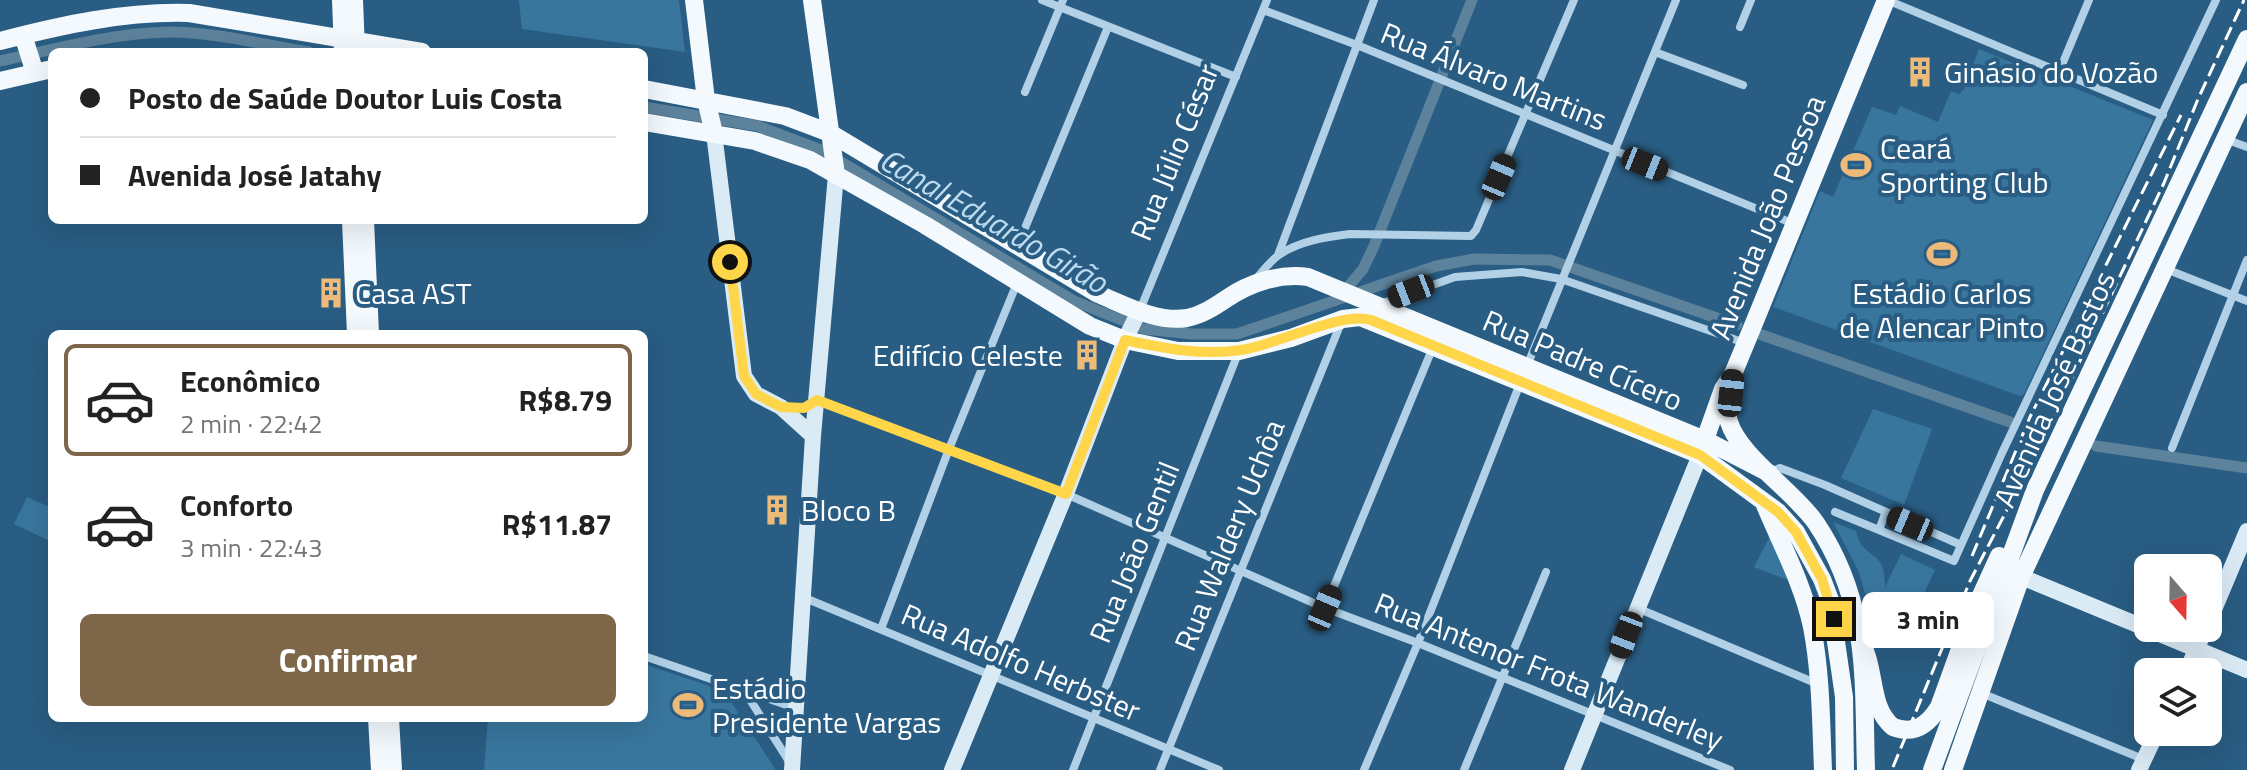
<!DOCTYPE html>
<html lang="pt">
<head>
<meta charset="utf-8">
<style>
  :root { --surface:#fff; --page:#f6f6f6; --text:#222; --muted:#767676; --line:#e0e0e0; --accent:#7e6649 }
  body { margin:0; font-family:"Titillium Web",sans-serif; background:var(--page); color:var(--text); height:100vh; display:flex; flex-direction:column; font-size:30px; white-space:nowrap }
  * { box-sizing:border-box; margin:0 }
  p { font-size:26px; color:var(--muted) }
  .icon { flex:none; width:44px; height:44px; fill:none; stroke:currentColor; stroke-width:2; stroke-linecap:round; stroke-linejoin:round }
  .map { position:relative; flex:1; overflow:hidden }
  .details { position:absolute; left:48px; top:330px; width:600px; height:392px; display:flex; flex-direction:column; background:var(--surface); border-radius:12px; box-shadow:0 8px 32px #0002 }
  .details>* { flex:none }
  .hud { position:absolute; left:48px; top:48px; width:600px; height:176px; border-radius:12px; box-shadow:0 8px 32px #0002; display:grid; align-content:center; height:176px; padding:0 32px; background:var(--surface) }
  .needle { width:52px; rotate:160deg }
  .tools { position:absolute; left:2134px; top:554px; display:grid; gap:16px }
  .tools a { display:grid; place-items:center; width:88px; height:88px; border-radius:12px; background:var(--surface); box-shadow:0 8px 32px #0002; font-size:40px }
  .end { position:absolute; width:36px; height:36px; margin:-18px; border:10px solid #ffd54a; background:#111; box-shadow:0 0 0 4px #111 }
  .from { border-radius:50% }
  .bubble { position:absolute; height:56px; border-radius:12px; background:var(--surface); box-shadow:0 8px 32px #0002; font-size:26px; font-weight:700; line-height:56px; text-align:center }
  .car { position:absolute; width:24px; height:48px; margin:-24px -12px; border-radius:10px; box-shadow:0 0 6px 2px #0007; background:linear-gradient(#222 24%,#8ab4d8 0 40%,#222 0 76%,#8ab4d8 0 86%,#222 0) }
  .hud b { display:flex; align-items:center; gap:28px; height:76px; font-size:30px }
  .hud b+b { border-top:2px solid var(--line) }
  .hud i { width:20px; height:20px; background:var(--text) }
  ul { padding:14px 0 0; list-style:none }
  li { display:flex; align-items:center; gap:24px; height:112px; margin:0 16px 12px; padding:0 16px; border:4px solid transparent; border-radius:12px }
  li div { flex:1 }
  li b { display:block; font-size:30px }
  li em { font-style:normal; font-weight:700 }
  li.current { border-color:var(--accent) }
  li>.icon { width:72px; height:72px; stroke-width:1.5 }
  .primary-button { display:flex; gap:16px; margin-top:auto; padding:16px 32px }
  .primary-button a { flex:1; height:92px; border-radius:12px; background:var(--accent); color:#fff; font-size:32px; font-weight:700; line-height:92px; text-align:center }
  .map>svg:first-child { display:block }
</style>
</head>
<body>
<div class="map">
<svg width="2247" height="770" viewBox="0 0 2247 770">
  <rect width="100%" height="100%" fill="#295d83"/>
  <!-- green -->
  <path fill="#39769e" d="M519,0H679L685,52L522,29Z
    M1979,49L2153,120L2024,394L2020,396L1773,307L1820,191L1833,197L1872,107L1896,115L1900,106L1938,122L1951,91L1959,94L1964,89Z
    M1873,409L1932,429L1904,505L1841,478Z
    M27,497L52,508V542L14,524Z
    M1833,522L1856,531C1862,561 1886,547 1885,587L1901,554L1935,570L1911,621L1877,605L1872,616L1858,570Z
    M1772,532L1796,583L1754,567Z
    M644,664L724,691L776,770H484L488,718H644Z"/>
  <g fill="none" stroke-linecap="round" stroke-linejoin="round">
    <!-- canal -->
    <path stroke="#5d829b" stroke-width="11" d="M0,61C55,49 112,33 169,32C216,32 264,45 309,52
      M644,107L758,126L821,150L1074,301L1144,329L1192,334H1237L1436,266L1474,259L1550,260L1737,325
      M1342,294L1363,269L1374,246L1472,0
      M1762,335L2010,422
      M2096,446L2247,468"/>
    <!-- street -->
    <path stroke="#b2d1e6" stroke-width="8" d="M1042,0L1236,77
      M1887,0L2163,115
      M1263,10L1357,45L1794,224
      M1740,27L1751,0
      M1655,52L1743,85
      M2059,72L2089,0
      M1025,92L1063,0
      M2225,139L2247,147
      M1018,245L1108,27
      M1278,255L1374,0
      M2166,269L2247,301
      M1256,279C1263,271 1270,261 1279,255C1299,241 1326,237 1350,234L1471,236L1476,230L1574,0
      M1380,304L1455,277L1522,272L1561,279L1745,343
      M1140,310L1267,0
      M1527,366L1676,0
      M817,400L1066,494L1325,608L1418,643L1730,770
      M2172,448L2247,260
      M1769,473L1780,468L1825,485L1961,545
      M1835,512L1879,530
      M1885,514L1879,530L1954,561L2002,453L2216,0
      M805,598L1219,770
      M1325,608L1433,347
      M1637,608L1813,682
      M881,629L949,449L1017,283
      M644,656L795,708
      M744,690L790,763
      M1981,693L2143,759
      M1073,770L1239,351
      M1160,770L1341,323
      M1364,770L1418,643L1521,381
      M1464,770L1546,572"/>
    <!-- secondary -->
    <path stroke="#dbebf6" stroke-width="16" d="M714,133L744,376L756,394L781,407L813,436
      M2012,573L2247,670
      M2208,624L2247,531
      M2186,672L2206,628
      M792,770L813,436L836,175
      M952,770L1067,491L1125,340L1139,311
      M1572,770L1700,455
      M2139,770L2157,732"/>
    <!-- primary -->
    <path stroke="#f3f9fd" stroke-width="18" d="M341,0L343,52
      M354,0L356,49
      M694,0L706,100L714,133
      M812,0L836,175
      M23,35L35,73
      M0,41C62,25 125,11 189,13L422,52
      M0,81L52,69
      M644,89L785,116L830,133L1098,294C1125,305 1157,323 1187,318C1202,315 1214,307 1226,299C1249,283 1279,273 1308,277L1705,440L1769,473
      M644,122L755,141L810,160L925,225L1090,326L1125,340L1178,351H1239L1291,338L1343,319L1360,317L1700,455L1778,512L1796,532L1822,579L1830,600L1844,697L1845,770
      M351,220L356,334
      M365,220L370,334
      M1731,392C1728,402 1726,411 1729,422C1740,457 1794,491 1816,523C1870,604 1863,678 1866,770
      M1702,448L1723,389L1733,374L1750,333L1886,0
      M1765,505C1782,546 1803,584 1812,627C1821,674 1821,722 1823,770
      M1973,613L1999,556
      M377,718L380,770
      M390,718L393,770
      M1932,770L2035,490L2247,39
      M1953,770L2021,577L2247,92"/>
    <!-- rail -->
    <path stroke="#fff" stroke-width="3" stroke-dasharray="14 6" stroke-linecap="butt" d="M1972,556L2030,417L2181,115
      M1893,767L1970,581L2035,456L2164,183L2198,99L2244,0"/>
    <!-- primary-bridge -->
    <path stroke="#f3f9fd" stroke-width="18" d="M1863,646C1876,672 1869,707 1893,727C1914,735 1928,725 1939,707L1973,613"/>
  </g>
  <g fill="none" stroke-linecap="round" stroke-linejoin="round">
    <!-- route -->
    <path stroke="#ffd54a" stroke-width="10" d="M730,262L744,376L756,394L781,407L804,408L817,400L1066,494L1125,340C1163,348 1201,356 1241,350C1277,345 1341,311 1371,320L1700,455L1778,512L1796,532L1822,579L1834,619"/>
  </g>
  <!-- icons -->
  <defs>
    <g id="building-bare" transform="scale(2.4)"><path d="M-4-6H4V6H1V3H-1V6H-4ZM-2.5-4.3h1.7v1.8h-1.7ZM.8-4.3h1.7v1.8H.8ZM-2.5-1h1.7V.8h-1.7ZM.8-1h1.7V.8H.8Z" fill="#eeba79" stroke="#295d83" stroke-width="2.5" paint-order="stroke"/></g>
    <g id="stadium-bare" transform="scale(2.4)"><path d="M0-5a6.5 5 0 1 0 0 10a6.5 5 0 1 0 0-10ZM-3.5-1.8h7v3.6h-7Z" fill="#eeba79" stroke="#295d83" stroke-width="2.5" paint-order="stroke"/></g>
  </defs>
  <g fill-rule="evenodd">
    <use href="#building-bare" x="1920" y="72"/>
    <use href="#stadium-bare" x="1856" y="165"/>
    <use href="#stadium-bare" x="1942" y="254"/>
    <use href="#building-bare" x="331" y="293"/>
    <use href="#building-bare" x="1087" y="355"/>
    <use href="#building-bare" x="777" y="510"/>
    <use href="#stadium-bare" x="688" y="705"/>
  </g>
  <g text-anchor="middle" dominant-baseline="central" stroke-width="8" stroke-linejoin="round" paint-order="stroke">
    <!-- poi labels -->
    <g font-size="30" fill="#fff" stroke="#295d83" text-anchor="start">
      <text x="1944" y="72">Ginásio do Vozão</text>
      <text x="1880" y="148">Ceará<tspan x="1880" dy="34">Sporting Club</tspan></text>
      <text x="355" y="293">Casa AST</text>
      <text x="1942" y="293" text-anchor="middle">Estádio Carlos<tspan x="1942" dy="34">de Alencar Pinto</tspan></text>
      <text x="1063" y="355" text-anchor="end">Edifício Celeste</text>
      <text x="801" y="510">Bloco B</text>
      <text x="712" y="688">Estádio<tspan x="712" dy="34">Presidente Vargas</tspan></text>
    </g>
    <!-- street labels -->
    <g font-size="30" fill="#fff" stroke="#295d83">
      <text transform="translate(1494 76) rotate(22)">Rua Álvaro Martins</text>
      <text transform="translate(1174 152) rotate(-68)">Rua Júlio César</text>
      <text transform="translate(1767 217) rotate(-68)">Avenida João Pessoa</text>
      <text transform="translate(1583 360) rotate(23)">Rua Padre Cícero</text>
      <text transform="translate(2054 389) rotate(-66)">Avenida José Bastos</text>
      <text transform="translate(1229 535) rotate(-68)">Rua Waldery Uchôa</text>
      <text transform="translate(1134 552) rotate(-68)">Rua João Gentil</text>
      <text transform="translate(1021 662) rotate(23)">Rua Adolfo Herbster</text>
      <text transform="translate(1549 671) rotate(22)">Rua Antenor Frota Wanderley</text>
    </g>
    <!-- water labels -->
    <g font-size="32" font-style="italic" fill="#bddbee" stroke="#295d83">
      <text transform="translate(994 220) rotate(30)">Canal Eduardo Girão</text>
    </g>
  </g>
</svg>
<div class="tools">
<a><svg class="needle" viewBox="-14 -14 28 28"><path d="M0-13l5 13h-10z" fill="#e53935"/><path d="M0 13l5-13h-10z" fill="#767676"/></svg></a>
<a><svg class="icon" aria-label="layers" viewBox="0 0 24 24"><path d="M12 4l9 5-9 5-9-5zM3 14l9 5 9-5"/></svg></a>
</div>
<i class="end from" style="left:730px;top:262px"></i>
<i class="end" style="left:1834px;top:619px"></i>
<div class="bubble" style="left:1862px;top:592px;width:132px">3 min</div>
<i class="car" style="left:1645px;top:164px;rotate:112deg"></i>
<i class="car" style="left:1499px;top:177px;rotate:23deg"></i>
<i class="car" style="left:1411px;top:291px;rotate:249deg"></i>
<i class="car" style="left:1731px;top:393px;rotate:6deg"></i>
<i class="car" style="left:1910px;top:524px;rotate:293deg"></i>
<i class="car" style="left:1325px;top:608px;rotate:23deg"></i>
<i class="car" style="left:1626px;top:635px;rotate:201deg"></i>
<div class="hud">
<b><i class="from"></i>Posto de Saúde Doutor Luis Costa</b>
<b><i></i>Avenida José Jatahy</b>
</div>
<section class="details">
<ul>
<li class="current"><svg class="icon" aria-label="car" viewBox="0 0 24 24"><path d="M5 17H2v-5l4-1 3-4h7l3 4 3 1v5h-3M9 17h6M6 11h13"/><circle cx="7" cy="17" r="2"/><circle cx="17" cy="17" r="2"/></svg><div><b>Econômico</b><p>2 min · 22:42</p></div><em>R$8.79</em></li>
<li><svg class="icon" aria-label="car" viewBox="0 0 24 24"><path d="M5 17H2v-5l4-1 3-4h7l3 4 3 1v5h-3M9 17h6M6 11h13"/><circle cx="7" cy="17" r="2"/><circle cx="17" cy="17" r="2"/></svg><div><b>Conforto</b><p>3 min · 22:43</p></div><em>R$11.87</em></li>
</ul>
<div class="primary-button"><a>Confirmar</a></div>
</section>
</div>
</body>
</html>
